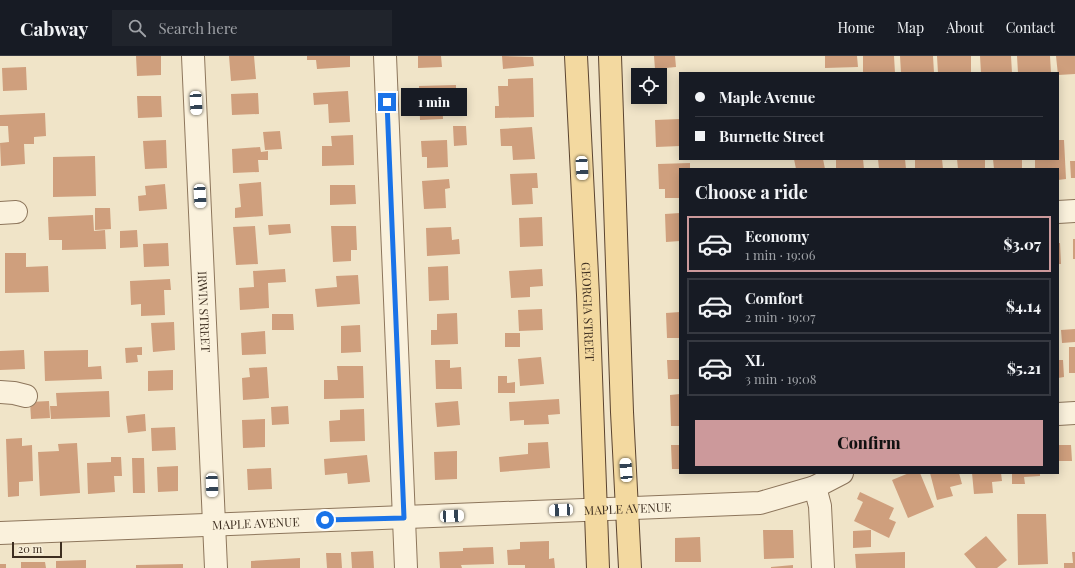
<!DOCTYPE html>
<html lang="en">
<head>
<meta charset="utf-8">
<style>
  :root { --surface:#171b24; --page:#20242c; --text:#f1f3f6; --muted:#9ea1a6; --line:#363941; --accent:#cc999b }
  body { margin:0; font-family:"Playfair Display",serif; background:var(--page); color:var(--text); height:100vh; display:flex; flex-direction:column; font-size:15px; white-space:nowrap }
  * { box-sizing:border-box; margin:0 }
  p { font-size:13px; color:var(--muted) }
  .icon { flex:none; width:22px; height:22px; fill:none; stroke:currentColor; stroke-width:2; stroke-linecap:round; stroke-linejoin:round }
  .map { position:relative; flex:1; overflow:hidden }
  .drawer { position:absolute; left:679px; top:112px; width:380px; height:306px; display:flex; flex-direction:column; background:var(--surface); border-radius:0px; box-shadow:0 2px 10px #0003 }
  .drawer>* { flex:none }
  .hud { position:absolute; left:679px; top:16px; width:380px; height:88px; border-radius:0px; box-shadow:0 2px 10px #0003; display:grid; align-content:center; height:88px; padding:0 16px; background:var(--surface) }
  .buttons { position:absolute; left:631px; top:12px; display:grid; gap:8px }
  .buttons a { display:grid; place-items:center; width:36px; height:36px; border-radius:0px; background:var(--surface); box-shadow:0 2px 10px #0003; font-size:20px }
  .scale { position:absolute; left:12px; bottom:10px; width:50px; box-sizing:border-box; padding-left:4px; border:2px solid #3d2e20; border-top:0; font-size:11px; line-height:14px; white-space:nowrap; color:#3d2e20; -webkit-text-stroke:3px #f7eed8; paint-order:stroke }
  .end { position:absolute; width:18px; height:18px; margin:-9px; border:5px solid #1a73e8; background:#fff; box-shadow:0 0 0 2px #fff }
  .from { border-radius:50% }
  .bubble { position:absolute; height:28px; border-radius:0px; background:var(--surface); box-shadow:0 2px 10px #0003; font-size:13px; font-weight:800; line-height:28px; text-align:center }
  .car { position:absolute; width:12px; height:24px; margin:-12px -6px; border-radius:5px; box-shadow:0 0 3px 1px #0007; background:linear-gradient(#fff 24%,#345 0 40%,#fff 0 76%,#345 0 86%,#fff 0) }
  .hud b { display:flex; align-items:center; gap:14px; height:38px; font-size:15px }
  .hud b+b { border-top:1px solid var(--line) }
  .hud i { width:10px; height:10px; background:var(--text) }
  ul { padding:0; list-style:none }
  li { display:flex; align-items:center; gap:12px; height:56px; margin:0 8px 6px; padding:0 8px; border:2px solid var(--line); border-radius:0px }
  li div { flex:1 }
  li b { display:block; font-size:15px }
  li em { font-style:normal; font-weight:800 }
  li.current { border-color:var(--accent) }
  li>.icon { width:36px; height:36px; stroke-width:1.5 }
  h2 { padding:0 16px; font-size:18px; line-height:48px }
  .action { display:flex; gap:8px; margin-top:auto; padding:8px 16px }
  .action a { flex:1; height:46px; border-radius:0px; background:var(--accent); color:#111; font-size:16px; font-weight:800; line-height:46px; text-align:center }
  header { display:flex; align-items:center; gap:24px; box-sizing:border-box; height:56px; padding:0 20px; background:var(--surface); border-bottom:1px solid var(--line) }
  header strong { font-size:19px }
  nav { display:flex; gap:22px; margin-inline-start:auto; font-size:14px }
  .search { width:280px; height:36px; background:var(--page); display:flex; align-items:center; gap:10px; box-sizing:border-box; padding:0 14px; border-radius:0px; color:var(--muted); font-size:15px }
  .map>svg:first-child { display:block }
</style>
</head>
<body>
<header>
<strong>Cabway</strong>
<div class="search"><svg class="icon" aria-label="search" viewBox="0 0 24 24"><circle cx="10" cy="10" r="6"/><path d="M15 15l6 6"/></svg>Search here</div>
<nav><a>Home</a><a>Map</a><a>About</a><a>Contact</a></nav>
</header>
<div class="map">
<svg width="1075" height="512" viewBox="0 0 1075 512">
  <rect width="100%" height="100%" fill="#f0e4c8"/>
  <!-- building -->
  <path fill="#cf9f7d" d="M136,0H161V19L137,20Z
    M229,0H254L256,23L231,25Z
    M307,0H350V11L317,13L316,4H307Z
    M418,0H441L442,11L418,12Z
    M502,0L533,1L534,10L503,13Z
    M654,0H675L676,11L655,13Z
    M825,0H857L858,11L825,12Z
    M863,0H894L895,17H863Z
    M900,0H933L934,17H901Z
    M937,0H971V17H938Z
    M980,0H1011L1012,17H981Z
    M1017,0H1050L1051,17H1018Z
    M1056,0H1075V18L1058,19Z
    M26,11L27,34L3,35L2,12Z
    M533,22L534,61L495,62V50H499L498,30H508V23Z
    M456,29V40H442L443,63L420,64L419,30Z
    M348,35L350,66L329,67L328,48L314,49L313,37Z
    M258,37L259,58L232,59L231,38Z
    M137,40H161L162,61L138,62Z
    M45,57L46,80L34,81V88H24L25,108L1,110L0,87L9,86L8,70H0V59Z
    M680,63V90L656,91L655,64Z
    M453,70H466L467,89L454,90Z
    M532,71L535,103L513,104L512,90H501L500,73Z
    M280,75L282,93L265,94L263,76Z
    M353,79L354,109L322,110V90H332L331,80Z
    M166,84L167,112L145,113L143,85Z
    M447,84L448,111L427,112V101H422L421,85Z
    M1058,84H1064L1066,123L1058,124V113H1035V103H1058Z
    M260,91L261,96L268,95V104H258L259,116L233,117L232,93Z
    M95,100L96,140L53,141V101Z
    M794,103H823L825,113H796Z
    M836,103H863L864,113H836Z
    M878,103H905L906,113H879Z
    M915,103H942L943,113H915Z
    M957,103H985V113H958Z
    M993,103H1022V113H994Z
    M1070,105H1075V122H1071Z
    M690,107V113H680V142H665V133H659L658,108Z
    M537,117L538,132H532L533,148L512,149L510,118Z
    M449,123L450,132L445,133L446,152L424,153L422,125Z
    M261,126L263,160L235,162V152L241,151L239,128Z
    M165,128L167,153L139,155L138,140L146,139L145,130Z
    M330,129H355L356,148L330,149Z
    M95,152H110L111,173L95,174Z
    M680,157V185L666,186L665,158Z
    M93,159L94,175L105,174L106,193L62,194V184H49L48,161Z
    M542,161L543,190L520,191L519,162Z
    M290,168L291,177L269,179L268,169Z
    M255,170L258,208L236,209L233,171Z
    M331,170H356L357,194H351V205L333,206Z
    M451,171L452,184L459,183L460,198L427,200L426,172Z
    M137,174L138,191L120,192V175Z
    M1073,183H1075V203H1073Z
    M168,187L169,210L144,211L143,188Z
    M1058,187H1060L1061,208H1058Z
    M5,197H26V211L48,210L49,236L5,237Z
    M448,210L449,244L429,245L428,211Z
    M285,213L286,226L268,227L269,252L240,254L239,232L254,231L253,215Z
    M542,213L543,230L530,231V241L511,242L509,215Z
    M358,219L360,248L317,251L315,233L337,231L336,220Z
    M170,223L171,234H164L165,259L141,260V248L131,249L130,225Z
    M542,253L543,274L519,275L518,254Z
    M680,256V282H667L666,257Z
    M457,257L458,288L431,289V274H437V258Z
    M272,258H293L294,274H272Z
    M174,266L175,294L153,296L151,267Z
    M360,269L361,296L341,297V270Z
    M1075,273V286L1062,287L1061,274Z
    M265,275L266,298L242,299L241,277Z
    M505,277H520V291H505Z
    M142,291V299H137L138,306L126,307L125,292Z
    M1069,291H1075V317H1069Z
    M24,294L25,313L0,314V295Z
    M88,294V311L101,310L102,323L45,325L44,295Z
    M541,301L544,328L520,330L518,303Z
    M435,304H450V312L461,311L462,333H436Z
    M667,304H680V323H668Z
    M1058,304H1063L1064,321L1058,322Z
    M337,310H363L364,342L324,343V324H338Z
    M267,311L269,342L243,344L242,322L250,321L249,312Z
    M173,314V334L148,335V315Z
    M498,320H507V327L515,326V337H498Z
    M109,335L110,361L51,363L50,350H57L56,337Z
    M680,338V370H671L670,339Z
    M559,343L560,358L548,359L549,368L524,369V364L510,365L509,346Z
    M49,345L50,362L31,363L30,346Z
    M458,345L460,369L437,371L435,347Z
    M288,350L289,368L272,369L271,351Z
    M364,353L365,385L330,386L329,365L340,364V354Z
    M145,358L146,375L128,377L126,360Z
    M265,363V391L243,392L242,364Z
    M175,371L176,394L152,395L151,372Z
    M22,382V390L32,389L33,425L19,426V440L8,441L6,383Z
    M548,386L550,412L500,416L499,401L528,398V387Z
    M77,387L80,437L40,440L38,396L59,395L58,388Z
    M671,389H680V413H672Z
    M1058,389H1071L1072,405H1058Z
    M457,395V423L435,424L434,396Z
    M367,399L370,426L348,428L347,417L325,419L324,403Z
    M111,401H121L122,420H114L115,436L88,438L87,407L111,406Z
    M132,402H144L145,437H133Z
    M178,410V435L158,436L157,411Z
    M271,412L272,433L248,434L247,413Z
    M909,417H920L934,451L908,462L892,424Z
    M930,417H959L962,428L950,431L953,440L937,444Z
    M972,417H1001L1002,425L992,426L993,437L974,438Z
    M1012,417H1040V420L1024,421L1025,428H1012Z
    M860,436L894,452L889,463L896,466L889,482L854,465L863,446L857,443Z
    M1017,458H1046L1048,508L1018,509Z
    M763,474H793L794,502L764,503Z
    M871,474V491L853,492V475Z
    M986,480L1007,504L997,512H976L964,498Z
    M700,481L701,506H675V482Z
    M549,485V503L554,502L555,512H525V509H508L507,494L520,493V486Z
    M493,491L494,508L461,509L462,512H440L439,496L463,495V492Z
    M373,495L374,512H352L351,496Z
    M905,496V512H856L855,498Z
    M1072,496H1075V512H1064V507H1073Z
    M326,497H341L342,512H327Z
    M300,502V512H251V505Z
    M86,504V512H56V505Z
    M21,506H45L46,512H21Z
    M0,508H6V512H0Z
    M183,508V512H136V509Z
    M793,509V512H771V511Z"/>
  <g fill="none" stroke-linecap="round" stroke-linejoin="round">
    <!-- minor casing -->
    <g stroke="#8d765c" stroke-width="24">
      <g id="minor">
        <path id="s1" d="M193,0L216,512"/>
        <path d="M385,0L406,512"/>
        <path d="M1058,156L1075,155"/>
        <path d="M0,157L16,156"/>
        <path d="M0,336L14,337L26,340"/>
        <path d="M1058,358L1075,357"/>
        <path d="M815,431L820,450L823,512"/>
        <path id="s2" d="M0,477L760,447L815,431L842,417"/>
      </g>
    </g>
    <!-- major casing -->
    <g stroke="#5b4430" stroke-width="24">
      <g id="major">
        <path id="s3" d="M576,0L588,239L598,512"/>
        <path d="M610,0L622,356L630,512"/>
      </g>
    </g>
    <!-- minor -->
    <use href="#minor" stroke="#faf1dc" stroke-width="22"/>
    <!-- major -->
    <use href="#major" stroke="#f3d9a0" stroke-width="22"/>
  </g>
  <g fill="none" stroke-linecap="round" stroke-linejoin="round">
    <!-- route -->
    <path stroke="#1a73e8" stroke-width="5" d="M325,464L404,462L387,46"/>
  </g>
  <g text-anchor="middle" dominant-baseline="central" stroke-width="3" stroke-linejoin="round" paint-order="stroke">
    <!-- street labels -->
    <g font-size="12" fill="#3d2e20" stroke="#f7eed8">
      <text stroke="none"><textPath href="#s1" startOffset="256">IRWIN STREET</textPath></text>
      <text stroke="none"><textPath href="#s3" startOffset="256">GEORGIA STREET</textPath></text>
      <text stroke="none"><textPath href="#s2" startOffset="628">MAPLE AVENUE</textPath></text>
      <text stroke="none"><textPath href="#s2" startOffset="256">MAPLE AVENUE</textPath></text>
    </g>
  </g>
</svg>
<div class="buttons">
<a><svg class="icon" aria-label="locate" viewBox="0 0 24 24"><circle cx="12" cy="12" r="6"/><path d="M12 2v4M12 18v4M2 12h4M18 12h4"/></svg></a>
</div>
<div class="scale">20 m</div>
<i class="end from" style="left:325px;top:464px"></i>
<i class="end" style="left:387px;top:46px"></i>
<div class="bubble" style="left:401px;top:32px;width:66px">1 min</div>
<i class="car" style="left:196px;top:47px;rotate:177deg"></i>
<i class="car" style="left:582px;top:112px;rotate:177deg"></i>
<i class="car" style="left:200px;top:140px;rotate:177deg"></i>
<i class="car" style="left:626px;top:414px;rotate:356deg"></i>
<i class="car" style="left:212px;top:429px;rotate:178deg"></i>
<i class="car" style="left:561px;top:454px;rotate:267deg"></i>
<i class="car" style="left:452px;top:460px;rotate:87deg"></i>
<div class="hud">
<b><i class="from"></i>Maple Avenue</b>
<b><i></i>Burnette Street</b>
</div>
<section class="drawer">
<h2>Choose a ride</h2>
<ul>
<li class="current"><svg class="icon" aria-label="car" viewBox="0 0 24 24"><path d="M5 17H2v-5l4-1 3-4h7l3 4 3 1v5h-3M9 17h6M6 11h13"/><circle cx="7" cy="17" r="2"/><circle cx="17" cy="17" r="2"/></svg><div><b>Economy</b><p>1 min · 19:06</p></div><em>$3.07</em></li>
<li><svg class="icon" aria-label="car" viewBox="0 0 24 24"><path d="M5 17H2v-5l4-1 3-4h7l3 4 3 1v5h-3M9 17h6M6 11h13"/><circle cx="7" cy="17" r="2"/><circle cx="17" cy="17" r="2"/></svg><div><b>Comfort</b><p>2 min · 19:07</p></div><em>$4.14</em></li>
<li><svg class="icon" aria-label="car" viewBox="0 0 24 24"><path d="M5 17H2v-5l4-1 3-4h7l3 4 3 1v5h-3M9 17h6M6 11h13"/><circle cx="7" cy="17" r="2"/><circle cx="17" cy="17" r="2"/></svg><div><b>XL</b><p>3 min · 19:08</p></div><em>$5.21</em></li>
</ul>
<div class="action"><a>Confirm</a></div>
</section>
</div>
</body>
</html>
